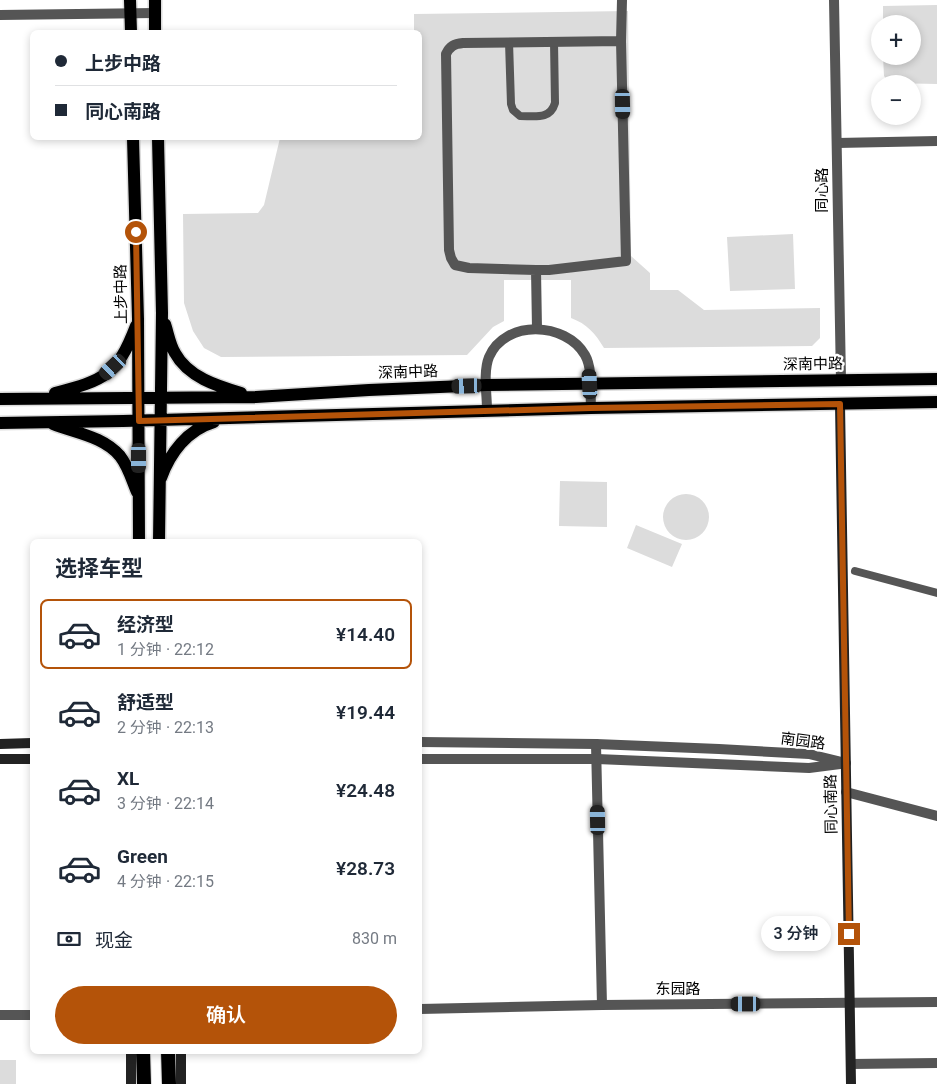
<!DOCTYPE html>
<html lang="zh">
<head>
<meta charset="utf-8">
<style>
  :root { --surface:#fff; --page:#f2f2f3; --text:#1f2937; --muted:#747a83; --line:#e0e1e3; --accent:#b45309 }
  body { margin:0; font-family:Roboto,"Noto Sans SC",sans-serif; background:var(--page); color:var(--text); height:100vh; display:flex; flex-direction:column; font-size:19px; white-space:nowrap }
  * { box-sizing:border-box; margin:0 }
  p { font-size:16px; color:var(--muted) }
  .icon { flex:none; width:28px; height:28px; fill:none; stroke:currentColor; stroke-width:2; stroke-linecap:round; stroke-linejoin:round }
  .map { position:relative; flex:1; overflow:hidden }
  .panel { position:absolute; left:30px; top:539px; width:392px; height:515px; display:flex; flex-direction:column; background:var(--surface); border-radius:8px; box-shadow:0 2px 8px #0003 }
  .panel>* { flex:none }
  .guide { position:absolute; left:30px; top:30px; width:392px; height:110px; border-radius:8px; box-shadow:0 2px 8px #0003; display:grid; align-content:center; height:110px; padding:0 25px; background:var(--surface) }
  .buttons { position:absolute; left:871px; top:15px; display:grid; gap:10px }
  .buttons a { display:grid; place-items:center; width:50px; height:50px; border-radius:50%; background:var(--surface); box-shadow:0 2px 8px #0003; font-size:25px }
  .end { position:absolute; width:22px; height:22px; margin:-11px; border:6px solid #b45309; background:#fff; box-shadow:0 0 0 2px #fff }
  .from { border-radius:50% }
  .bubble { position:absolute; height:35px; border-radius:18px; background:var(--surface); box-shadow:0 2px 8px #0003; font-size:16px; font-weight:600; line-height:35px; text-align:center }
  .car { position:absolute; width:15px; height:30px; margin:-15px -8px; border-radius:6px; box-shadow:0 0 4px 1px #0007; background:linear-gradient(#222 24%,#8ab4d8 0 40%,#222 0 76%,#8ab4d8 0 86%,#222 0) }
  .guide b { display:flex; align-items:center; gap:18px; height:48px; font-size:19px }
  .guide b+b { border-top:1px solid var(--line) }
  .guide i { width:12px; height:12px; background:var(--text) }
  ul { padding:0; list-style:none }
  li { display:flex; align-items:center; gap:15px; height:70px; margin:0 10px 8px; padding:0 15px; border:2px solid transparent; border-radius:8px }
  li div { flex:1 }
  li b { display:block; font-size:19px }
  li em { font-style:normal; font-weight:600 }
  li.current { border-color:var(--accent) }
  li>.icon { width:45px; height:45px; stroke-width:1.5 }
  h2 { padding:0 25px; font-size:22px; line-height:60px }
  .pay { display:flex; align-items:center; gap:12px; height:55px; padding:0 25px; font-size:19px }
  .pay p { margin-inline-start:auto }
  .primary-button { display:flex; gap:10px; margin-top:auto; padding:10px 25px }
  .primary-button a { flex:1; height:58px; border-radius:30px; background:var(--accent); color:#fff; font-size:20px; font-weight:600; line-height:58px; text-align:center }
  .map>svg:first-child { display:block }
</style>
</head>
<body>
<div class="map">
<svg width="937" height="1084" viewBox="0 0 937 1084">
  <rect width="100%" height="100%" fill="#fff"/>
  <!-- green -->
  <path fill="#dcdcdc" d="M937,5V84L890,83L884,76L883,56H912V24H883V6Z
    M628,11L631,256L650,273V290H678L704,310L820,308V338L812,346L604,348C595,333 587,324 571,318V280H504V321L493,327L467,355L221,357L204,348L193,331L184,303L183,214L258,213L264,205L280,138H420V32H414V14Z
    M793,234L795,289L730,291L727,237Z
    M560,481L607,482V527L559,526Z
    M663 517a23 23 0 1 1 46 0a23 23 0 1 1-46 0Z
    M636,525L682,544L672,567L627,548Z
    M0,1060H16V1084H0Z"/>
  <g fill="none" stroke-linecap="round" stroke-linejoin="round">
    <!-- primary casing -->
    <g stroke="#dbdbdb" stroke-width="15">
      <path id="primary" d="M130,0L131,32
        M155,0V32
        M133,138L138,319L139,541
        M158,138L162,313L159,541
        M165,324C168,333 170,345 175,353C188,377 217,386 241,393
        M55,393C104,380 117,376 136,326
        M0,399L256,397L369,390L487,385L937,379
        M0,423L123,421L591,408L937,402
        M53,424C75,433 103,436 120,456C128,466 132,480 137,492
        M161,478C170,453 187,430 214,422"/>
    </g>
    <!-- trunk casing -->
    <g stroke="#dbdbdb" stroke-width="16">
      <path id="trunk" d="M143,1051L144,1084
        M168,1051L169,1084"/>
    </g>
    <!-- pedestrian -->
    <path stroke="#555" stroke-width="8" d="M509,42L511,104L513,110L520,116C535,116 550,120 555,103L554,42
      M855,571L937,593"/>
    <!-- minor -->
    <path stroke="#555" stroke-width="10" d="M621,41L622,0
      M837,143L937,141
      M536,270L469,268L455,265L451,258L449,250L446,54C450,46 454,44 463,43L621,41L626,261L549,270H536L537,329
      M596,744L602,1005
      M846,792L937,816
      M851,1064L937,1063"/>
    <!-- tertiary -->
    <path stroke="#555" stroke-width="10" d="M834,0L841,380
      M0,15L155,13
      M487,410C487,394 483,372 489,357C505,319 566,322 585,355C593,369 590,392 591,408
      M420,742L596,744L719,749L809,754L846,763
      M420,759H597L809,768L840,764
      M420,1009L602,1005L937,1002
      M0,1015H32"/>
    <!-- secondary -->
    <path stroke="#222" stroke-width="10" d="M840,404L851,1084
      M0,744L32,743
      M0,759H32
      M131,1051V1084
      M181,1051V1084"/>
    <!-- primary -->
    <use href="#primary" stroke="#000" stroke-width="12"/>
    <!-- trunk -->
    <use href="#trunk" stroke="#000" stroke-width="14"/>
  </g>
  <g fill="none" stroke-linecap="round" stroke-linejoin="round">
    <!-- route -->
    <path stroke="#b45309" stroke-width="6" d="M136,232L139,421L591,408L840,404L849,934"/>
  </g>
  <g text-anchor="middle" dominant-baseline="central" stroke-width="4.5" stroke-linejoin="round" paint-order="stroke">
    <!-- street labels -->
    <g font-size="15" fill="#000" stroke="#fff">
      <text transform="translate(822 190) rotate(-90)">同心路</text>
      <text transform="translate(121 294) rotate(-91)">上步中路</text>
      <text transform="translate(813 364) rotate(-1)">深南中路</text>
      <text transform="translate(408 372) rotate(-2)">深南中路</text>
      <text transform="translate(803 741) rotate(7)">南园路</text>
      <text transform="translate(831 804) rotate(-91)">同心南路</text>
      <text x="678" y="989">东园路</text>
    </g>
  </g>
</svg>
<div class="buttons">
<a>+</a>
<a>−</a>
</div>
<i class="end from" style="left:136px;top:232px"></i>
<i class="end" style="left:849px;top:934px"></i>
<div class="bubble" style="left:761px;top:916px;width:70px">3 分钟</div>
<i class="car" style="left:623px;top:104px;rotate:179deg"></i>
<i class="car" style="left:113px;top:367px;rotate:227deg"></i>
<i class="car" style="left:590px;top:384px;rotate:357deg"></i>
<i class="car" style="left:467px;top:386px;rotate:268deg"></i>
<i class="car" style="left:139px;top:458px;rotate:180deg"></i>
<i class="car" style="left:598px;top:820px;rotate:359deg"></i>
<i class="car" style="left:746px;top:1004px;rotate:270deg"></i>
<div class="guide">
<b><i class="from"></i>上步中路</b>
<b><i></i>同心南路</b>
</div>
<section class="panel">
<h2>选择车型</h2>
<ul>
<li class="current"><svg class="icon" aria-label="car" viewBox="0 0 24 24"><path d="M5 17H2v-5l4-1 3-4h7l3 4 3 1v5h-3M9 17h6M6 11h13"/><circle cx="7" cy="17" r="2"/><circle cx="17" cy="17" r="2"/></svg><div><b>经济型</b><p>1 分钟 · 22:12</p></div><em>¥14.40</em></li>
<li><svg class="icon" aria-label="car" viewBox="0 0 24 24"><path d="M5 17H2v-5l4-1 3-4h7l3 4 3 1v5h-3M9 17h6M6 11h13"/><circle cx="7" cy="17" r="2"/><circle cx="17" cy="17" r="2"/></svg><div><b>舒适型</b><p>2 分钟 · 22:13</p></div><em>¥19.44</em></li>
<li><svg class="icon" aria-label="car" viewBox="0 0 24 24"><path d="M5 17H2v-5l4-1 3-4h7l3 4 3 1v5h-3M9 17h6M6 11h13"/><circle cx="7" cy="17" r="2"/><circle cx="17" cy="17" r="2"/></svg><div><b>XL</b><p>3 分钟 · 22:14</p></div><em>¥24.48</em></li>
<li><svg class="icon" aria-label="car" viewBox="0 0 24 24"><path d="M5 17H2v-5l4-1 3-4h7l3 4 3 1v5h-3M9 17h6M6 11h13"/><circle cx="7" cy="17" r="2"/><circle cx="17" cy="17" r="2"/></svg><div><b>Green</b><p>4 分钟 · 22:15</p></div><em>¥28.73</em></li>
</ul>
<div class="pay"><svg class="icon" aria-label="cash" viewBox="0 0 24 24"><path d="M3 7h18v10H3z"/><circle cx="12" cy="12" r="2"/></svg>现金<p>830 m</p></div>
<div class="primary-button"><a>确认</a></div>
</section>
</div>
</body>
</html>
